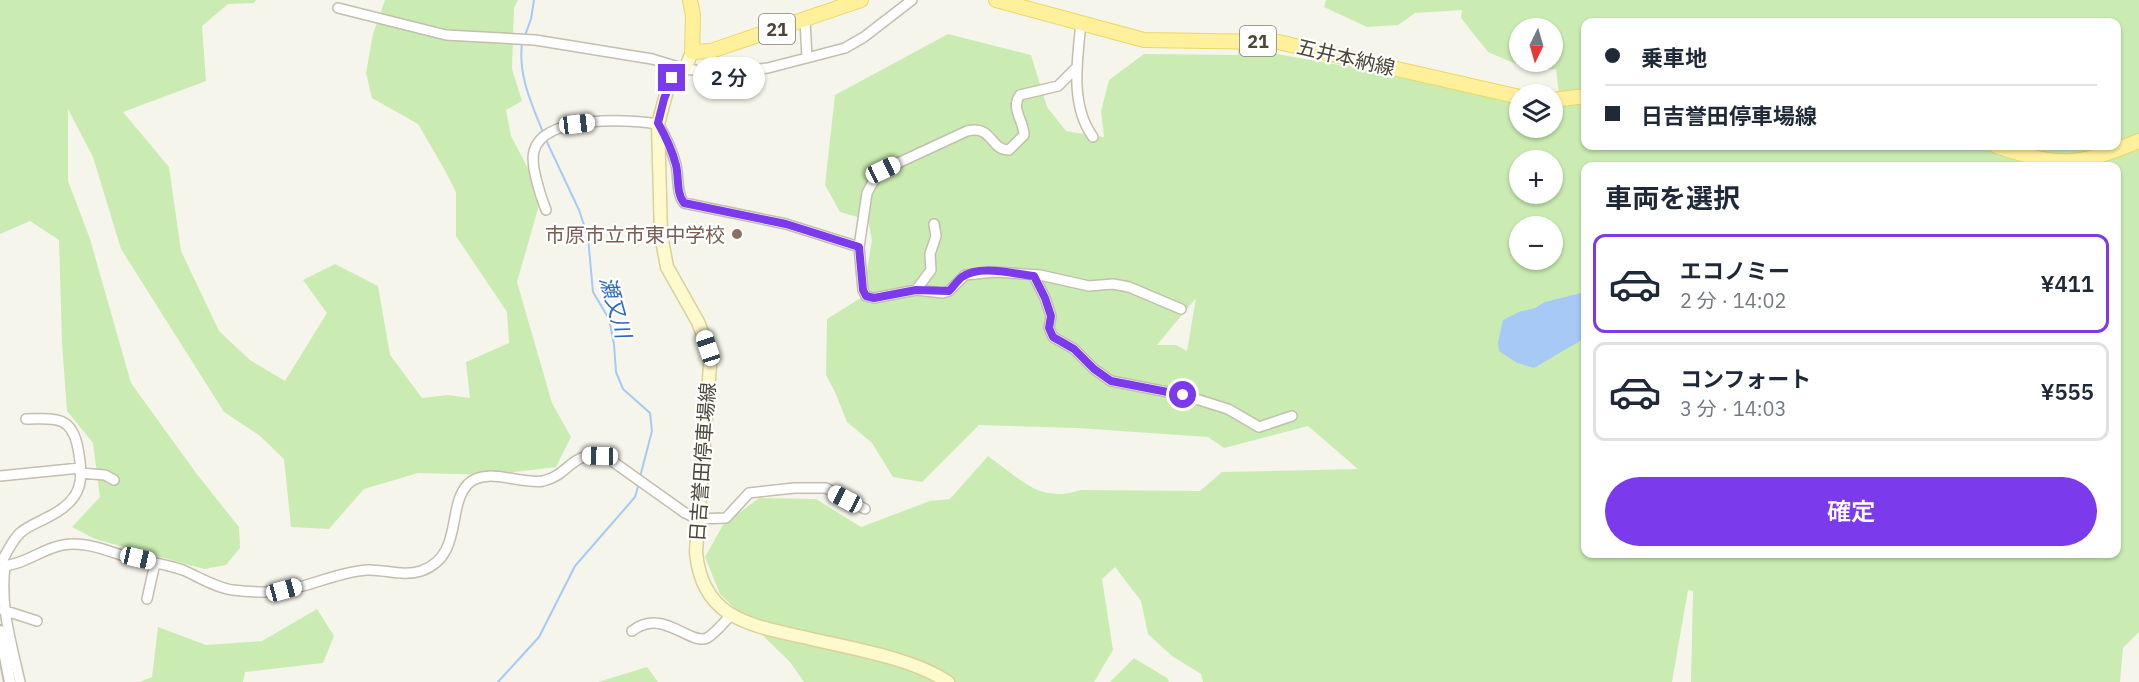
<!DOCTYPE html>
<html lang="ja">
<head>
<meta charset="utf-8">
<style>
  :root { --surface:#fff; --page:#f6f6f7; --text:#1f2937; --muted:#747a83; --line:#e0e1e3; --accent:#7c3aed }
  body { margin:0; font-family:"IBM Plex Sans","Noto Sans JP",sans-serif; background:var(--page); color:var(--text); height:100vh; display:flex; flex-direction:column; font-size:22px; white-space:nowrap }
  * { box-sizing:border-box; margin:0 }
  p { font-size:20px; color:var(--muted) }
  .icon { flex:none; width:33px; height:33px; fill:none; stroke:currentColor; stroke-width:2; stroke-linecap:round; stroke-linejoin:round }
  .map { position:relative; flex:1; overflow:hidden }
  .side { position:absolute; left:1581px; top:162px; width:540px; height:396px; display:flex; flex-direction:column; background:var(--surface); border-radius:12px; box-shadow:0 2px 4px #0004 }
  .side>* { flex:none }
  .hud { position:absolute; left:1581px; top:18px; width:540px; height:132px; border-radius:12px; box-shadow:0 2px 4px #0004; display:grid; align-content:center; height:132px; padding:0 24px; background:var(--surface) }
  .needle { width:39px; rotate:185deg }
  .buttons { position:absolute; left:1509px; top:18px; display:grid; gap:12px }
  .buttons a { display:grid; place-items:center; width:54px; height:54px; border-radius:50%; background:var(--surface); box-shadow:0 2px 4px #0004; font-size:30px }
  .end { position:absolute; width:27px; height:27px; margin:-14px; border:8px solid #7c3aed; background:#fff; box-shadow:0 0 0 3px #fff }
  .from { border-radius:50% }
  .bubble { position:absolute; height:42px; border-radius:21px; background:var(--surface); box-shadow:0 2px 4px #0004; font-size:20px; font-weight:600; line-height:42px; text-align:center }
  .car { position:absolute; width:18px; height:36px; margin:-18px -9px; border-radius:8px; box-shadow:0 0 4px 2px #0007; background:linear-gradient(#fff 24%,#345 0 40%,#fff 0 76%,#345 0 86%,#fff 0) }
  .hud b { display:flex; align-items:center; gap:21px; height:57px; font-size:22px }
  .hud b+b { border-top:2px solid var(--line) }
  .hud i { width:15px; height:15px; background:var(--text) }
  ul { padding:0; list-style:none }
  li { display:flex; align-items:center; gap:18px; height:99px; margin:0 12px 9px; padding:0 12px; border:3px solid var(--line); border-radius:12px }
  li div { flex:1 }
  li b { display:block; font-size:22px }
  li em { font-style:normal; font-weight:600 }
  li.current { border-color:var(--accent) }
  li>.icon { width:54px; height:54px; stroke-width:1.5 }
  h2 { padding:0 24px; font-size:27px; line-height:72px }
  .primary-button { display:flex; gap:12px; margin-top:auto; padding:12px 24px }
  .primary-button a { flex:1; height:69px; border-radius:36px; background:var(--accent); color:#fff; font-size:24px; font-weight:600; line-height:69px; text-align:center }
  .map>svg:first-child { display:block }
</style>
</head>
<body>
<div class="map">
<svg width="2139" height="682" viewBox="0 0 2139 682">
  <rect width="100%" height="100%" fill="#f6f5eb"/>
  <!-- green -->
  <path fill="#caecb2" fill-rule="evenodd" d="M0,0H256L254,3L228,4L202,26L206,81L123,112L169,167L181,251L219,331L250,360L285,381L327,313L303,280L335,264L378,286L390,355L422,398L448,395L470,398L466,362L509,343L507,312L456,236V192L443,167L418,124L372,98L366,73L373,34L385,0H518L514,8L512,69L522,101L506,110L511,136L542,195L517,282L552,403L571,437L556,467L490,475L418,473L364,489L329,529L291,527L284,459L260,436L224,412L121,249L93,157L68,109V181L90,239L131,383L196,473L239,527L240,548L226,565L204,569L95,539L72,527L100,497L93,443L67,411L62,343L59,240L30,221L0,234Z
    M1326,0H2139V632L2123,648L2120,682H1691L1693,591L1688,590L1672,682H1203L1201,674L1172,656L1148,634L1141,601L1115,567L1102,579L1113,650L1094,682H804L790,662L720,594L705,557L723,525L759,498L816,499L861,527L930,501L950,499L988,456C1021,479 1039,504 1081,490L1200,491L1222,472L1358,469L1308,426L1224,448L1208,437L1077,428L979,425L922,482L893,477L872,443L847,422L835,392L826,375L827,319L867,294L866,277L872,240L868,220L840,212L825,185L835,95L948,34L1031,55L1047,107L1066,131L1104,137L1101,111L1109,80L1144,54L1238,55V47L1519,97L1520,128H1552L1553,103L1560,104L1556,69H1528L1488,52L1461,18L1462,10L1415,13L1398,25L1367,27L1324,7ZM1586,22H2116V146H1586ZM1520,28H1552V62H1520ZM1520,160H1552V194H1520ZM1586,166H2116V554H1586ZM1520,226H1552V260H1520ZM1196,298L1187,351L1176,345H1157Z
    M317,609L334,636L323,663L245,672L243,682H139L152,677L158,627L206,645L262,641Z
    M1134,658L1167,678L1169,682H1110Z
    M647,667L658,682H598Z"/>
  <!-- water -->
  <path fill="#a6c9f5" d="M1585,292V338L1534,368L1517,363L1499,351L1498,343L1503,320L1519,312L1535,308L1545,302Z"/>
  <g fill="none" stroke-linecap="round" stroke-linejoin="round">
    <!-- stream -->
    <path stroke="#a6c9f5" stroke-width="2" d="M524,38L531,19L534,0
      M522,43C518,77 532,104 544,135
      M546,140L579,210L588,237L593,292L609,319L614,344L616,372L623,389L650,413L652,431L640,477
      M498,682L539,637L575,566L635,497L639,483"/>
    <!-- minor casing -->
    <g stroke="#c3bead" stroke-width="12">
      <path id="minor" d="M338,8L446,35L535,40L652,59L685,69L719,73L768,68L845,48L864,37L912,0
        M805,20L807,58
        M1081,24C1077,60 1070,106 1093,137
        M1076,68L1058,86L1020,95C1010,108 1024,121 1024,135L1009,150C990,150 993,125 967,131L883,170L873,182L867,193L859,247L863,290L866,296L874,298L916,290L943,293L949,291L965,275L995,272L1040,275L1089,286L1113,284L1129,287L1181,309
        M546,210C541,197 530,165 534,151C544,114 629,120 658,124C666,137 672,150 676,165C679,177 676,193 684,203L786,224L859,247
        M1034,276L1045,298L1051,316L1049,328L1053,337L1074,349L1094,369L1111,381L1183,395L1228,409L1259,427L1292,416
        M916,290L931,270L930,254L936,236L934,224
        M80,473L105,475L114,480
        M0,476L80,468
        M0,565C6,554 11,542 20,533C28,526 39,522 48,517C83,500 85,480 77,444C70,414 51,419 26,419
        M0,566C26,566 46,544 73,544C90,544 106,550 121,555C142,561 163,563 183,570C199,577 216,588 233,590C250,592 267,593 283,591C311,586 338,572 367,570C384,569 403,577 421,571C464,556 446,507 468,484C486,466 521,485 543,481C574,474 570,445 612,461L685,513L698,519L726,518L749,493L794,488H826L865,509
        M5,566C0,608 11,641 20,682
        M147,599L155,563
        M3,610L37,621
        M632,631C663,607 690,646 707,638C716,633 724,622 731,615"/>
    </g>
    <!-- tertiary casing -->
    <g stroke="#c3bead" stroke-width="14">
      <path id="tertiary" d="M0,631L10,682"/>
    </g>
    <!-- secondary casing -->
    <g stroke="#d9d199" stroke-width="15">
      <path id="secondary" d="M692,52L685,69L672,79L668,87L658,124L661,235L667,267L698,322L708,348L710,365L696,552C702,618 749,625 803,637C848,648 910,657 948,682"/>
    </g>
    <!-- primary casing -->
    <g stroke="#ecd664" stroke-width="16">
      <path id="primary" d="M690,0L693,16L692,52L711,51L861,0
        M996,0L1144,40L1278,42L1520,97
        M1552,100L1586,96
        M1996,146C2061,167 2075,167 2139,141"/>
    </g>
    <!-- minor -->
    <use href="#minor" stroke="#fff" stroke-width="9"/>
    <!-- tertiary -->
    <use href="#tertiary" stroke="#fff" stroke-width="10"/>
    <!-- secondary -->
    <use href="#secondary" stroke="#fffacd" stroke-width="12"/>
    <!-- primary -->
    <use href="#primary" stroke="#fff19c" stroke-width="14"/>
  </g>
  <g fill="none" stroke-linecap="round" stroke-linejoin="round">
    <!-- route -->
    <path stroke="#7c3aed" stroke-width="8" d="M672,78L664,99L658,123C666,137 672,150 676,165C679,177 676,193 684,203L786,224L859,247L863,290L866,296L874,298L916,290L949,291C953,287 957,281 962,277C980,264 1013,274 1034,276L1045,298L1051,316L1049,328L1053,337L1074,349L1094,369L1111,381L1183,395"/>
  </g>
  <!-- markers -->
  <circle fill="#8d6e63" stroke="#fff" stroke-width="2" cx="737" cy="234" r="6"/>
  <g text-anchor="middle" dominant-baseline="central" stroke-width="4.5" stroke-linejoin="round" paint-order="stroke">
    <!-- shield labels -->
    <g fill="#fff" stroke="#827e74" stroke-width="1.5">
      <rect x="759" y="14" width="36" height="30" rx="4.5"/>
      <rect x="1240" y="26" width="36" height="30" rx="4.5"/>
    </g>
    <g font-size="18" font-weight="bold" fill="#4c4738">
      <text x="777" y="29">21</text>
      <text x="1258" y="41">21</text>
    </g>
    <!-- street labels -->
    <g font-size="20" fill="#4c4738" stroke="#fff">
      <text transform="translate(1346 57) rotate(13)">五井本納線</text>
      <text transform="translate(702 462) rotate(-86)">日吉誉田停車場線</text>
    </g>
    <!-- education labels -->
    <g font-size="20" fill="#785e54" stroke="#fff" text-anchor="end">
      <text x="725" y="234">市原市立市東中学校</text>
    </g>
    <!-- water labels -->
    <g font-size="21" font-style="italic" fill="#296bc0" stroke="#fff">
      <text transform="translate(616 307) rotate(74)">瀬又川</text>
    </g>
  </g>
</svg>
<div class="buttons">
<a><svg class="needle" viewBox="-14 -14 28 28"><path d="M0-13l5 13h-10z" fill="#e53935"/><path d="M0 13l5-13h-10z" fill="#747a83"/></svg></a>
<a><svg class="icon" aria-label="layers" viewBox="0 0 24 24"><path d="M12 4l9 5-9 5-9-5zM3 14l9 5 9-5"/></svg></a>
<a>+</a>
<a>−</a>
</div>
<i class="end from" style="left:1183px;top:395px"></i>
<i class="end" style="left:672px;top:78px"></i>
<div class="bubble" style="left:693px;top:57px;width:72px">2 分</div>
<i class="car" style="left:577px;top:124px;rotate:83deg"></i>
<i class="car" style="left:883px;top:170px;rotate:65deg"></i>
<i class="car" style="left:708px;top:348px;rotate:342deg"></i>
<i class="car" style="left:600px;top:456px;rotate:271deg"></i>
<i class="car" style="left:845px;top:499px;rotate:298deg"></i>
<i class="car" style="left:138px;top:558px;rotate:103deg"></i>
<i class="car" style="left:284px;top:590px;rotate:75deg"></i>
<div class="hud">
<b><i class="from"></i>乗車地</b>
<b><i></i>日吉誉田停車場線</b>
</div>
<section class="side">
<h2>車両を選択</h2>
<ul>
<li class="current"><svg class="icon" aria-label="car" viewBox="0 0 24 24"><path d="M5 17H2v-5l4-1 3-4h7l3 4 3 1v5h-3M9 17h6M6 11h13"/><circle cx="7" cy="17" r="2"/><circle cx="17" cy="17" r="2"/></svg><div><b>エコノミー</b><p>2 分 · 14:02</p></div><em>¥411</em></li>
<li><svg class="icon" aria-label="car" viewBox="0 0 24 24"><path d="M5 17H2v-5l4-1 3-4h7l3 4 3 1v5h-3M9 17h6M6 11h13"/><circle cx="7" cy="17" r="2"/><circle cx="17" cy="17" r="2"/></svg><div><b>コンフォート</b><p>3 分 · 14:03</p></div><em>¥555</em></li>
</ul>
<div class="primary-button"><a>確定</a></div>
</section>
</div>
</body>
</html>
